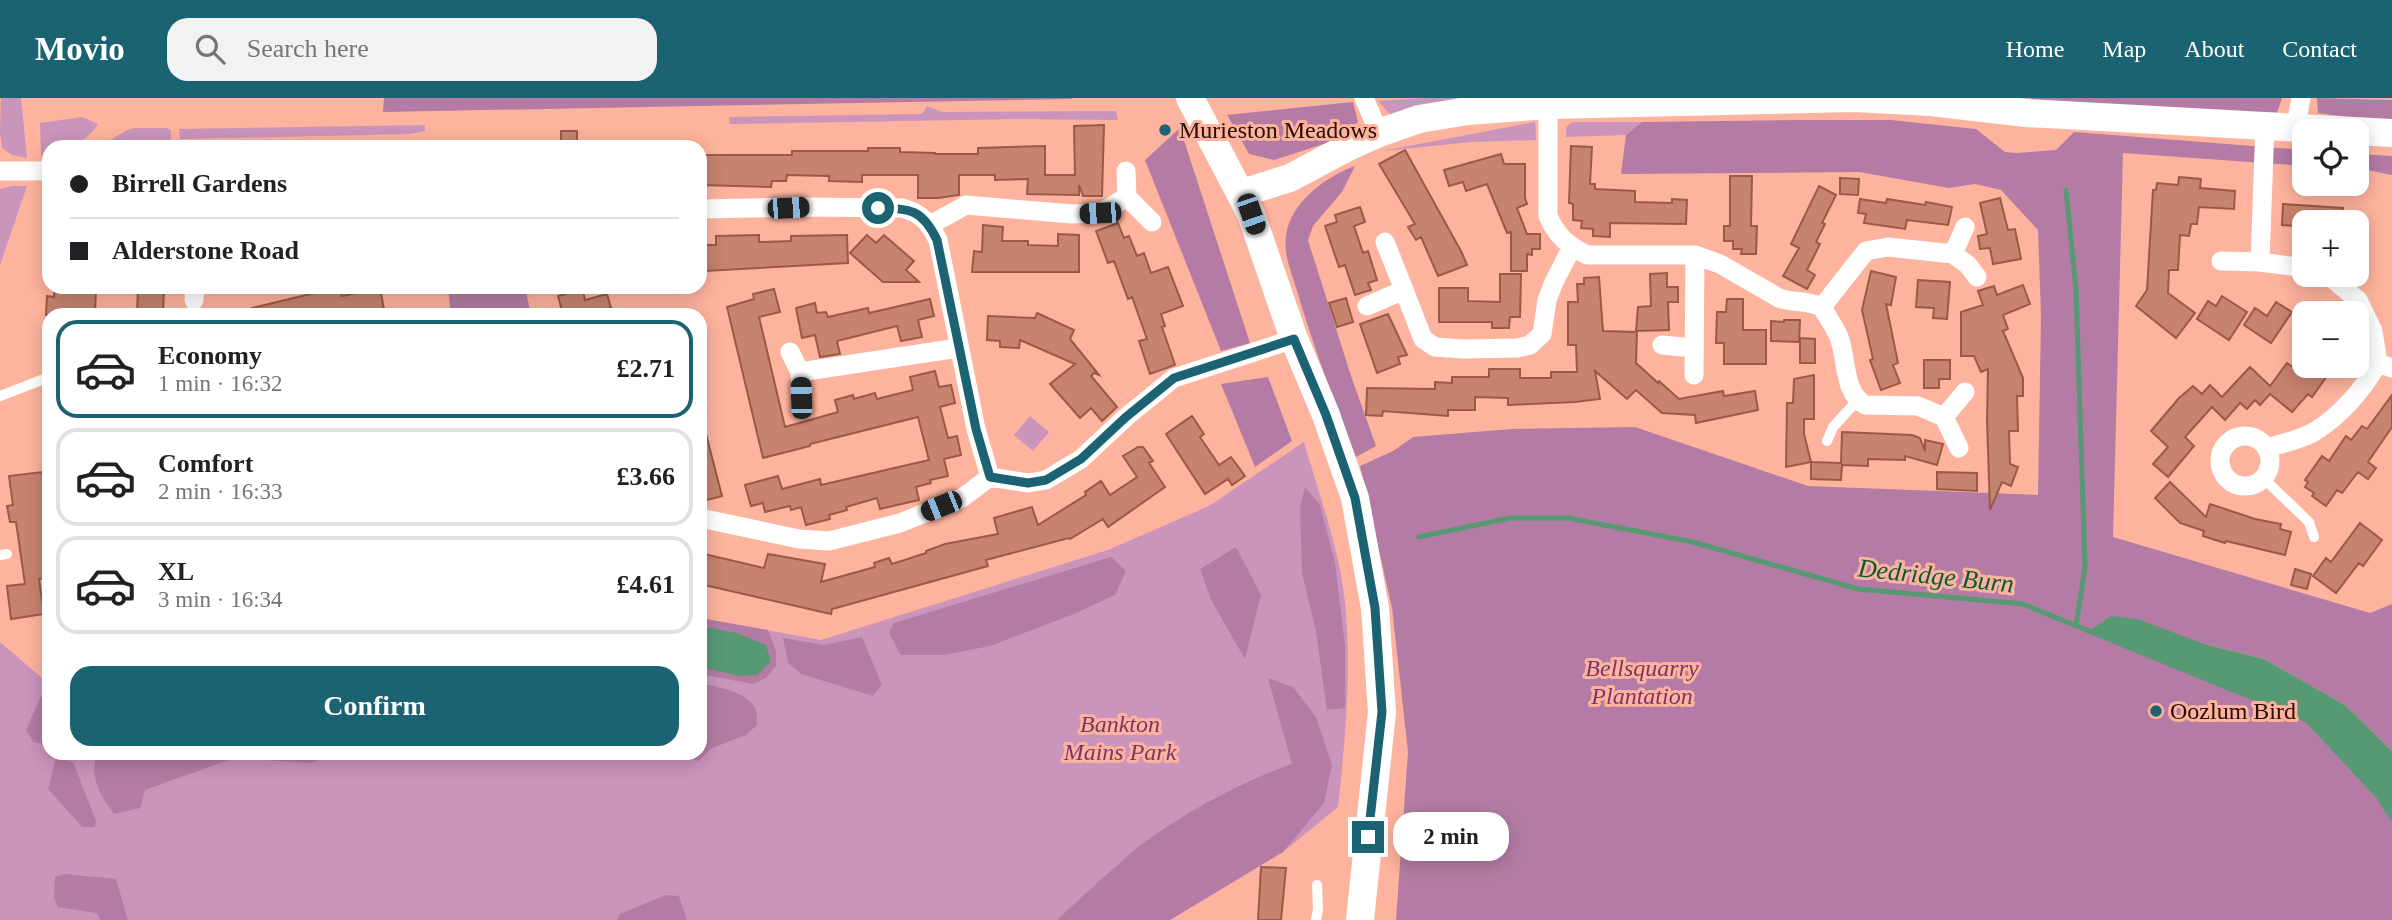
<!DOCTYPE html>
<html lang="en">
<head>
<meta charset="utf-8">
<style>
  :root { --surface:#fff; --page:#f2f2f2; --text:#202124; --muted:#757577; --line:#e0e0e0; --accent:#1b6272 }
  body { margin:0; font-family:"Times New Roman",serif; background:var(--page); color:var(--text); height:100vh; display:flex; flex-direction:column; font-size:26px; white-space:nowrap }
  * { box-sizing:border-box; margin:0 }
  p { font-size:23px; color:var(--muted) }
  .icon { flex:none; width:38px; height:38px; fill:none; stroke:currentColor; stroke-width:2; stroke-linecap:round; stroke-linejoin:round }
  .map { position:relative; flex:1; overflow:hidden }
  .panel { position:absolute; left:42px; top:210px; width:665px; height:452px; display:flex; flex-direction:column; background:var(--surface); border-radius:21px; box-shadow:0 4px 18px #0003 }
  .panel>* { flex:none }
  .banner { position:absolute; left:42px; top:42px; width:665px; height:154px; border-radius:21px; box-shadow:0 4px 18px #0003; display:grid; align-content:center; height:154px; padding:0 28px; background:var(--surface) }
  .fabs { position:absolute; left:2292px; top:21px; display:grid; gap:14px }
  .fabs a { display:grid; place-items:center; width:77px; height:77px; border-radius:14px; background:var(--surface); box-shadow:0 4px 18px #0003; font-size:35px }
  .end { position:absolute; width:32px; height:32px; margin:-16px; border:9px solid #1b6272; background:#fff; box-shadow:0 0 0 4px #fff }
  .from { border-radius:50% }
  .bubble { position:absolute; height:49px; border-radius:21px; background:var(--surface); box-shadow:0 4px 18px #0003; font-size:23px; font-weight:700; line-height:49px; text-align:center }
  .car { position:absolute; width:21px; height:42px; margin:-21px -10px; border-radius:9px; box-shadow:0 0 5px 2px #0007; background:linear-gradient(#222 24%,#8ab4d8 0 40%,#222 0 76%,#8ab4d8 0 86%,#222 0) }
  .banner b { display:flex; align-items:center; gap:24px; height:66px; font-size:26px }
  .banner b+b { border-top:2px solid var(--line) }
  .banner i { width:18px; height:18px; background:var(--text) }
  ul { padding:12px 0 0; list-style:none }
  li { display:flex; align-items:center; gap:21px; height:98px; margin:0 14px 10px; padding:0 14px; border:4px solid var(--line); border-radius:21px }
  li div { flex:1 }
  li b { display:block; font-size:26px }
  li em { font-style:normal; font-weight:700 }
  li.active { border-color:var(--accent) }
  li>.icon { width:63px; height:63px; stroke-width:1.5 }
  .primary-button { display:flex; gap:14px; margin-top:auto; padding:14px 28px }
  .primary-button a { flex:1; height:80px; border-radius:21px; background:var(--accent); color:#fff; font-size:28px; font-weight:700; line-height:80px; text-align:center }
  header { display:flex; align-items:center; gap:42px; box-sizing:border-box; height:98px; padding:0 35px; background:var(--accent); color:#fff }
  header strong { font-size:33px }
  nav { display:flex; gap:38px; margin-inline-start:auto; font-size:24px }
  .search { width:490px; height:63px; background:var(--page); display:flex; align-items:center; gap:18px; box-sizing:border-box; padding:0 24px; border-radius:21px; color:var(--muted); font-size:26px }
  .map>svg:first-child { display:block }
</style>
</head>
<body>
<header>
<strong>Movio</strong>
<div class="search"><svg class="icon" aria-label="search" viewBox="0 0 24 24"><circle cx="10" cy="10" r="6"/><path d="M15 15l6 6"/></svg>Search here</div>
<nav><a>Home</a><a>Map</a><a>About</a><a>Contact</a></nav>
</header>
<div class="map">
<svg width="2392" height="822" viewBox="0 0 2392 822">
  <rect width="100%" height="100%" fill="#fdb39d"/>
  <!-- green -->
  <path fill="#cb94bb" d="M1,0H21L27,60L12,57L2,50L0,34Z
    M1425,0H1456L1457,5L1391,17L1378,3Z
    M927,8L943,14L1116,13L1118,22L1017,21L730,26L729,19L922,16Z
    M82,19L98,26C86,45 71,49 49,49V58H41L40,25Z
    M1535,24L1536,42L1472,44L1382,53Z
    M1572,24H1642L1626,37L1566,39V29Z
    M425,27V33L410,36L180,41L179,31Z
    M134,30H167L171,33L170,49L138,44L99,49L125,33Z
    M12,88H27L0,167V91Z
    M1030,318L1049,334L1033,353L1014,337Z
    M1304,344C1320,400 1342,457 1346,516C1351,581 1345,644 1338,709L1283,754L1170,822H0V544L49,586V654H700V520L821,542L1108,452L1209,408Z"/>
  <!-- forest -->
  <path fill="#b47ca4" d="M384,0H1072V1L383,14Z
    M2031,0H2282L2277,15L2031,6Z
    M2317,0L2392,2V25L2318,15Z
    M1353,4L1358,24L1342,40L1274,62L1249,56L1227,17Z
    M1807,22H1891L1976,31L2005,54L2017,55L2056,52L2074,34L2305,52V68L2123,55L2113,439L2370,515L2392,506V653L2345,607L2264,561L2204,546L2090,533L2307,622L2379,699L2392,720V822H1396L1408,654L1392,510L1360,368L1393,353L1413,339L1512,331L1635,329L1808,388L2038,397L2041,218L2038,132L2001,92L1975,86L1949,90L1859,74L1621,76L1626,37L1642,24Z
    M1180,30L1250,245L1221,253L1145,62Z
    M2357,56L2392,58V77L2357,70Z
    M1355,68L1342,94L1313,128L1308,142L1351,278L1376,348L1356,359C1335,305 1314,251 1298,196C1293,178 1283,157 1286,138C1290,104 1327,78 1355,68Z
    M448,189H525L531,217H451Z
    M1268,279L1292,343L1255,369L1221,286Z
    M1305,389L1320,407L1335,465L1345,548V610L1327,612L1316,534L1302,475L1300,410Z
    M1236,449L1261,497L1245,561L1211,502L1200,471Z
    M1111,459L1126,473L1115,497L1074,516L990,548L944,557H901L889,535L894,525Z
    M700,520L768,532L776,553V568L766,580L753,586L700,576Z
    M862,539L882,587L873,598L801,576L788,565L783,540L824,547Z
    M1268,580L1293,589L1316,619L1332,667L1324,705L1283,754L1170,822H1057C1085,797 1112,770 1141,747C1182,716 1243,683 1292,666Z
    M700,585C717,589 746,593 755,610C757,615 757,622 757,627L746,637L712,650L698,663L684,658L682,655L700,654Z
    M48,591H49V647L33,644L26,632L40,600Z
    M127,654H339V655L310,665L234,660L145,692L140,710L114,716C101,698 90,681 96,660Z
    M56,660L73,664L96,723L95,729H82L48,691Z
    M65,776L116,781L128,822H100L97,815L58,809L54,800L55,779Z
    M666,797L679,798L687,822H617L620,816Z"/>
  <!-- water -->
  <path fill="#579973" d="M2111,518L2138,521L2204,546L2264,561L2345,607L2392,653V720L2379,699L2307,622L2089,533Z
    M700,528L737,535L766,547L771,564L757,577L740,578L700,569Z"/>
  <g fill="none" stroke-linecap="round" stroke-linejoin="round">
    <!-- stream -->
    <path stroke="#579973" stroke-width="5" d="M2066,92L2076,191L2085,470L2076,528
      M1419,439L1510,420H1568L1693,444L1858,491L2023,506L2307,622L2379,699L2392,720"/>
  </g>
  <!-- building -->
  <path fill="#c6836e" stroke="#9b5946" stroke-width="2" d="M1104,27L1102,98H1083L1079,87V97L1027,96L1028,81L995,82V77H959V97L938,100H918V77H862V84L829,83V78L787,77L786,83H772L771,89L700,87V57H792V53H868V50H900V54L935,55V56H978V50L1045,48V77H1075L1074,28Z
    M561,33H577V49H561Z
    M1571,48L1592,49L1590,86H1595V91L1635,93V104L1672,105V101L1687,102L1686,126L1610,125V139L1593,138V131L1581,130L1582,123L1573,122V106L1569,105Z
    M1405,52L1462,155L1467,167L1438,178L1421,139L1416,142L1408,129L1415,126L1379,66Z
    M1501,56L1504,66H1525V100L1527,106L1517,110L1527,136H1540V151H1532V157L1527,156V173H1511V134L1507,135L1487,86L1466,93L1463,84L1449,88L1444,72Z
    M1730,78H1752L1751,128H1757L1756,156H1741L1742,151H1733V143H1724V128H1730Z
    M2179,79L2201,81L2200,90L2235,93L2234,111L2199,109L2197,126H2191L2189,138L2180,137L2178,172H2169L2168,195L2195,215L2176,240L2136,208L2147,192L2153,92H2156L2157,85L2178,87Z
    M1840,80L1859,81L1858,97L1840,96Z
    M1819,88L1836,97L1822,125L1825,126L1816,144L1820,146L1807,172L1815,177L1807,191L1783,178L1799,150L1791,146Z
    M2000,100L2008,132L2015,131L2021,161L1993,166L1990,150L1980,151L1978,138L1987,136L1980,105Z
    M1860,101L1886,105L1887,101L1925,107L1926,104L1952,109L1948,127L1907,122L1905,131L1864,125L1866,116L1858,115Z
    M2283,106L2343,110L2342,124H2305V129L2282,127Z
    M1360,109L1365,124L1354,128L1363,155L1368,153L1377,182L1368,185L1371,192L1355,197L1345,167L1339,169L1325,128L1337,124L1335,117Z
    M1118,125L1124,140L1129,138L1137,158L1144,155L1151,175L1168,169L1183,208L1161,216L1165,228L1162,229L1175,267L1150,276L1139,243L1147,241L1132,199L1128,201L1114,163L1108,165L1096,133Z
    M983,127L1003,129L1002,143H1028V147L1058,148V136L1079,137V174H972L974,153L982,154Z
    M759,137V144L791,143V138L847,137L848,165L705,173L704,147H716V138Z
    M867,137L876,145L884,137L900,151L914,163L906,172L919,184H883L850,155Z
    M1871,173L1896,179L1891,207L1886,206L1898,265L1893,267L1900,285L1881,292L1870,262L1873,261L1862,212Z
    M1667,175V189H1678V204H1668L1669,232L1636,233L1638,209L1651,208L1650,176Z
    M1500,176H1521L1520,219H1510L1509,230H1492V224H1439V190H1468V203L1500,204Z
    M1599,179L1603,233L1637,234L1636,265L1658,285L1659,283L1679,301L1723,293L1724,298L1755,293L1758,312L1696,325L1695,317L1662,315L1636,292L1627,301L1595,273L1600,301L1575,304L1508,307V300L1475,299V312H1448V318L1383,313L1382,318L1366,317L1367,290L1435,291V284L1452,285V279H1489V271H1520V280H1551V274H1577L1576,247H1568V204H1578L1577,186H1584V180Z
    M1918,182L1950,184L1947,221L1933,220L1934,210L1916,209Z
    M2023,187L2030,206L2003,217L2008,231L2003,233L2023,280V298H2017L2018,333H2009L2010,366L2018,369L2011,388L2002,384L1990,412L1987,322L1988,271L1981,274L1974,258H1961V214L1983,207L1978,193L1994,188L1997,197Z
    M55,189H96L95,217H46L47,198L54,199Z
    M138,189H164L163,217H137Z
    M322,189H340L342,198L380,190L385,217H252V210L323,193Z
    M564,189H582L585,202L607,196L611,210L585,217H563L558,198L566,196Z
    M774,191L780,214L759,219L785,329L838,314L835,302L853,297L854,301L875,295L877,301L913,292L910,279L935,273L939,289L951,287L955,305L940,309L948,340L957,338L961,357L944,361L948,378L930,382L931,385L916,389L919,402L880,411L877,400L846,409L847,412L829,417L830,421L806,427L801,409L791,412L790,408L765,414L763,405L751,408L745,387L778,378L782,391L820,381L821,387L929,362L918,319L810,346V348L763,360L727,209L754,201L753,196Z
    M2222,198L2247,214L2229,242L2197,221L2208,203L2216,208Z
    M1346,200L1353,224L1337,229L1329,205Z
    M930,201L934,218L918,222L922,239L901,243L897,228L837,243L840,256L820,259L815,237L802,240L796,210L815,205L817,215L826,214L828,219L868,210L869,215Z
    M1727,201H1743V232H1766V266H1724V245H1716L1717,214H1726Z
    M2276,204L2292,214L2271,245L2244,227L2255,210L2267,218Z
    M1037,215L1074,232L1070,241L1099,277L1094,275L1091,278L1117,309L1102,323L1091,310L1080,320L1050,286L1075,266L1020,242L1019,250L1000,249V243L987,242L988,218L1035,220Z
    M1388,216L1407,257L1398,259L1400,266L1377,275L1360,226Z
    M1784,222H1800L1799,244L1771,243V223L1784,224Z
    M1800,240L1815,241V265H1800Z
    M1924,262H1950V281H1939V290H1924Z
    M2287,265L2297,272L2300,268H2334L2312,299L2308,296L2292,314L2270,296L2260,307L2255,302L2247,311L2240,305L2225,322L2212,309L2185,339L2194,348L2168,379L2153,366L2168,349L2151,333L2179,300L2193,288L2202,296L2210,287L2222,299L2250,269L2270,288Z
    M1814,277V321H1804V336L1811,364L1786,369L1787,305H1793L1794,281Z
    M2392,297V329L2368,364L2376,370L2368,381L2358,374L2342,395L2337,392L2326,408L2312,398L2314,395L2305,389L2308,384L2305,382L2322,358L2329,363L2346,338L2351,342L2362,328L2367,331Z
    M1192,318L1204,336L1200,339L1219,367L1231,359L1245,378L1232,387L1228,381L1205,396L1166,336Z
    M705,332L722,398L700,404V333Z
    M1842,334L1912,337L1920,340L1925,353V342L1943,346L1937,367L1905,358V362L1868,361V368L1842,367L1841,382L1811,381V364L1841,365Z
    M1138,349H1143L1153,363L1149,365L1165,389L1108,429L1103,421L1070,441L1069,440L986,462L988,468L832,511L831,516L700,486V455L764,470L768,456L825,466L821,484L875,469L874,465L889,460L892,466L926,455V453L945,446L998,436L994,420L1032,409L1038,427L1086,397L1085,394L1101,383L1110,397L1137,379L1123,358Z
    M42,374L49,411V480L39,481L44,516L11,521L7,488L25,486L16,424H10L7,408L13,407L9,378Z
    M1937,374L1977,375V393L1937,391Z
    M2170,384L2206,419L2210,406L2255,421L2281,426L2280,431L2291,434L2285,457L2226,443L2225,445L2203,438L2204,433L2180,425L2155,400Z
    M2360,425L2382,442L2363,468L2359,465L2336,495L2313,478L2326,460L2331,464Z
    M2295,471L2311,476L2307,491L2291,487Z
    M1261,769L1286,770L1281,822H1258Z"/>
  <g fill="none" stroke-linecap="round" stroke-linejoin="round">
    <!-- lane -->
    <path stroke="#fff" stroke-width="10" d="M191,217L194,202
      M0,298L49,279
      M1827,343L1833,329L1857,303
      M2263,380L2309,424L2314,439
      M0,457L7,456
      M1316,822L1318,811L1317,787"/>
    <!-- street -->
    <path stroke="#fff" stroke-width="19" d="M1364,0L1379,35
      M1548,7V118C1556,137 1568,148 1587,157H1695L1720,166L1779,200C1793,205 1807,202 1822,209L1866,153L1888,149L1953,156L1965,129
      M2296,28L2301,0
      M0,73H49
      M1126,73L1127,99
      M700,111L804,109L902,110C922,115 929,125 938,142L976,331L990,379L1028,385L1046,382L1081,361L1126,319L1174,280L1294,241
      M930,127L966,107L1072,116L1100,115L1127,99L1152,124
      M1385,144L1404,192
      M1953,156L1968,167L1977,179
      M2221,163L2260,164L2265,26
      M2260,164L2305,170
      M2328,177L2358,202L2373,233L2378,265L2392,270
      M194,202L195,189
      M1367,208L1404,192L1423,241L1435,249L1464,251L1517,250L1530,247L1542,236L1547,202L1554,184L1572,149
      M1822,209C1827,219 1835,229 1839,239C1847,260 1843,295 1865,307L1918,308L1944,319L1965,294
      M1662,247L1693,250
      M790,254L800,274
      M1694,277L1695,157
      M801,300L800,274L958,250
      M1944,319L1959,350
      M2220 363a25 25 0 1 1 50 0a25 25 0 1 1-50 0Z
      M2266,350C2282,346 2299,342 2314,334C2340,318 2363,292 2378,265
      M700,420L799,441L829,443L900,425L962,400L990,379"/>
    <!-- secondary -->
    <path stroke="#fff" stroke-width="28" d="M1190,0L1251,116L1294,241L1326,317L1355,400L1375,510L1382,614L1360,822
      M1242,95L1290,80L1348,49L1379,35L1419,21L1468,13L1548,7L1854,0L1931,4L2026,15L2392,35"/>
  </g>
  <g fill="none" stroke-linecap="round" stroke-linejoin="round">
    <!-- route -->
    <path stroke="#1b6272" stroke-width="9" d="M878,110C911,111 922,111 937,142L976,331L990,379L1028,385L1046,382L1081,361L1126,319L1174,280L1294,241L1326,317L1355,400L1375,510L1382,614L1368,739"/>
  </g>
  <!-- markers -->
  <g fill="#1b6272" stroke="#fdb39d" stroke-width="2.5">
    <circle cx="1165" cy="32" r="7"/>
    <circle cx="2156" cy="613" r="7"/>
  </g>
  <g text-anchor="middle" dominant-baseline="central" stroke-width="6" stroke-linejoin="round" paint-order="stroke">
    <!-- poi labels -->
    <g font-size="24" fill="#270d06" stroke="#fdb39d" text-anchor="start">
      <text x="1179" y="32">Murieston Meadows</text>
      <text x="2170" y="613">Oozlum Bird</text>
    </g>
    <!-- park labels -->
    <g font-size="24" font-style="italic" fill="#7a356a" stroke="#fdb39d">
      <text x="1642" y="570">Bellsquarry<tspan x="1642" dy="28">Plantation</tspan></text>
      <text x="1120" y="626">Bankton<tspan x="1120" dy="28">Mains Park</tspan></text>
    </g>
    <!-- water labels -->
    <g font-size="26" font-style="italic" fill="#075b36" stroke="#fdb39d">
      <text transform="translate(1936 478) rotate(6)">Dedridge Burn</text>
    </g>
  </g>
</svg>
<div class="fabs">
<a><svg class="icon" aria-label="locate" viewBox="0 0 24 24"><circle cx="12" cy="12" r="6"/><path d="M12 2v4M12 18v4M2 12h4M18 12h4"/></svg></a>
<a>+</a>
<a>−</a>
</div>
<i class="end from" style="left:878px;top:110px"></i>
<i class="end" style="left:1368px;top:739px"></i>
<div class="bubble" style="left:1393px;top:714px;width:116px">2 min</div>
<i class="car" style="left:788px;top:110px;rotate:87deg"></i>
<i class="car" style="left:1100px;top:115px;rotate:267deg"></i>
<i class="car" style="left:1251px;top:116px;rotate:161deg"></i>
<i class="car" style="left:801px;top:300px;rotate:358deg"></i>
<i class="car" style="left:941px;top:408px;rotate:248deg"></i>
<div class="banner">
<b><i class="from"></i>Birrell Gardens</b>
<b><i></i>Alderstone Road</b>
</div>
<section class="panel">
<ul>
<li class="active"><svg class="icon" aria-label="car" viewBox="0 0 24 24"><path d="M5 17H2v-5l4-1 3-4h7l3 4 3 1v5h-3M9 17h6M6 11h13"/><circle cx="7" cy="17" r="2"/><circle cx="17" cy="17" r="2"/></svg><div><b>Economy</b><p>1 min · 16:32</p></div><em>£2.71</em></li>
<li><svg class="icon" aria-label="car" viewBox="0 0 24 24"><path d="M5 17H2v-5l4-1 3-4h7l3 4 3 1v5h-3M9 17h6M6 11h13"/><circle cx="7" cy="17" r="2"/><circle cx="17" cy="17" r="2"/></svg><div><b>Comfort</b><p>2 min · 16:33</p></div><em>£3.66</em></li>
<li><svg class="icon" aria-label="car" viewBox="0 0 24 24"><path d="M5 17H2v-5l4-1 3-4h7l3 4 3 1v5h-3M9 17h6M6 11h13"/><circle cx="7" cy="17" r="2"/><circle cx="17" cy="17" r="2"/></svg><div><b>XL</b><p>3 min · 16:34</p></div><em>£4.61</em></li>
</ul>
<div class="primary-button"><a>Confirm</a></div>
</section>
</div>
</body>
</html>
